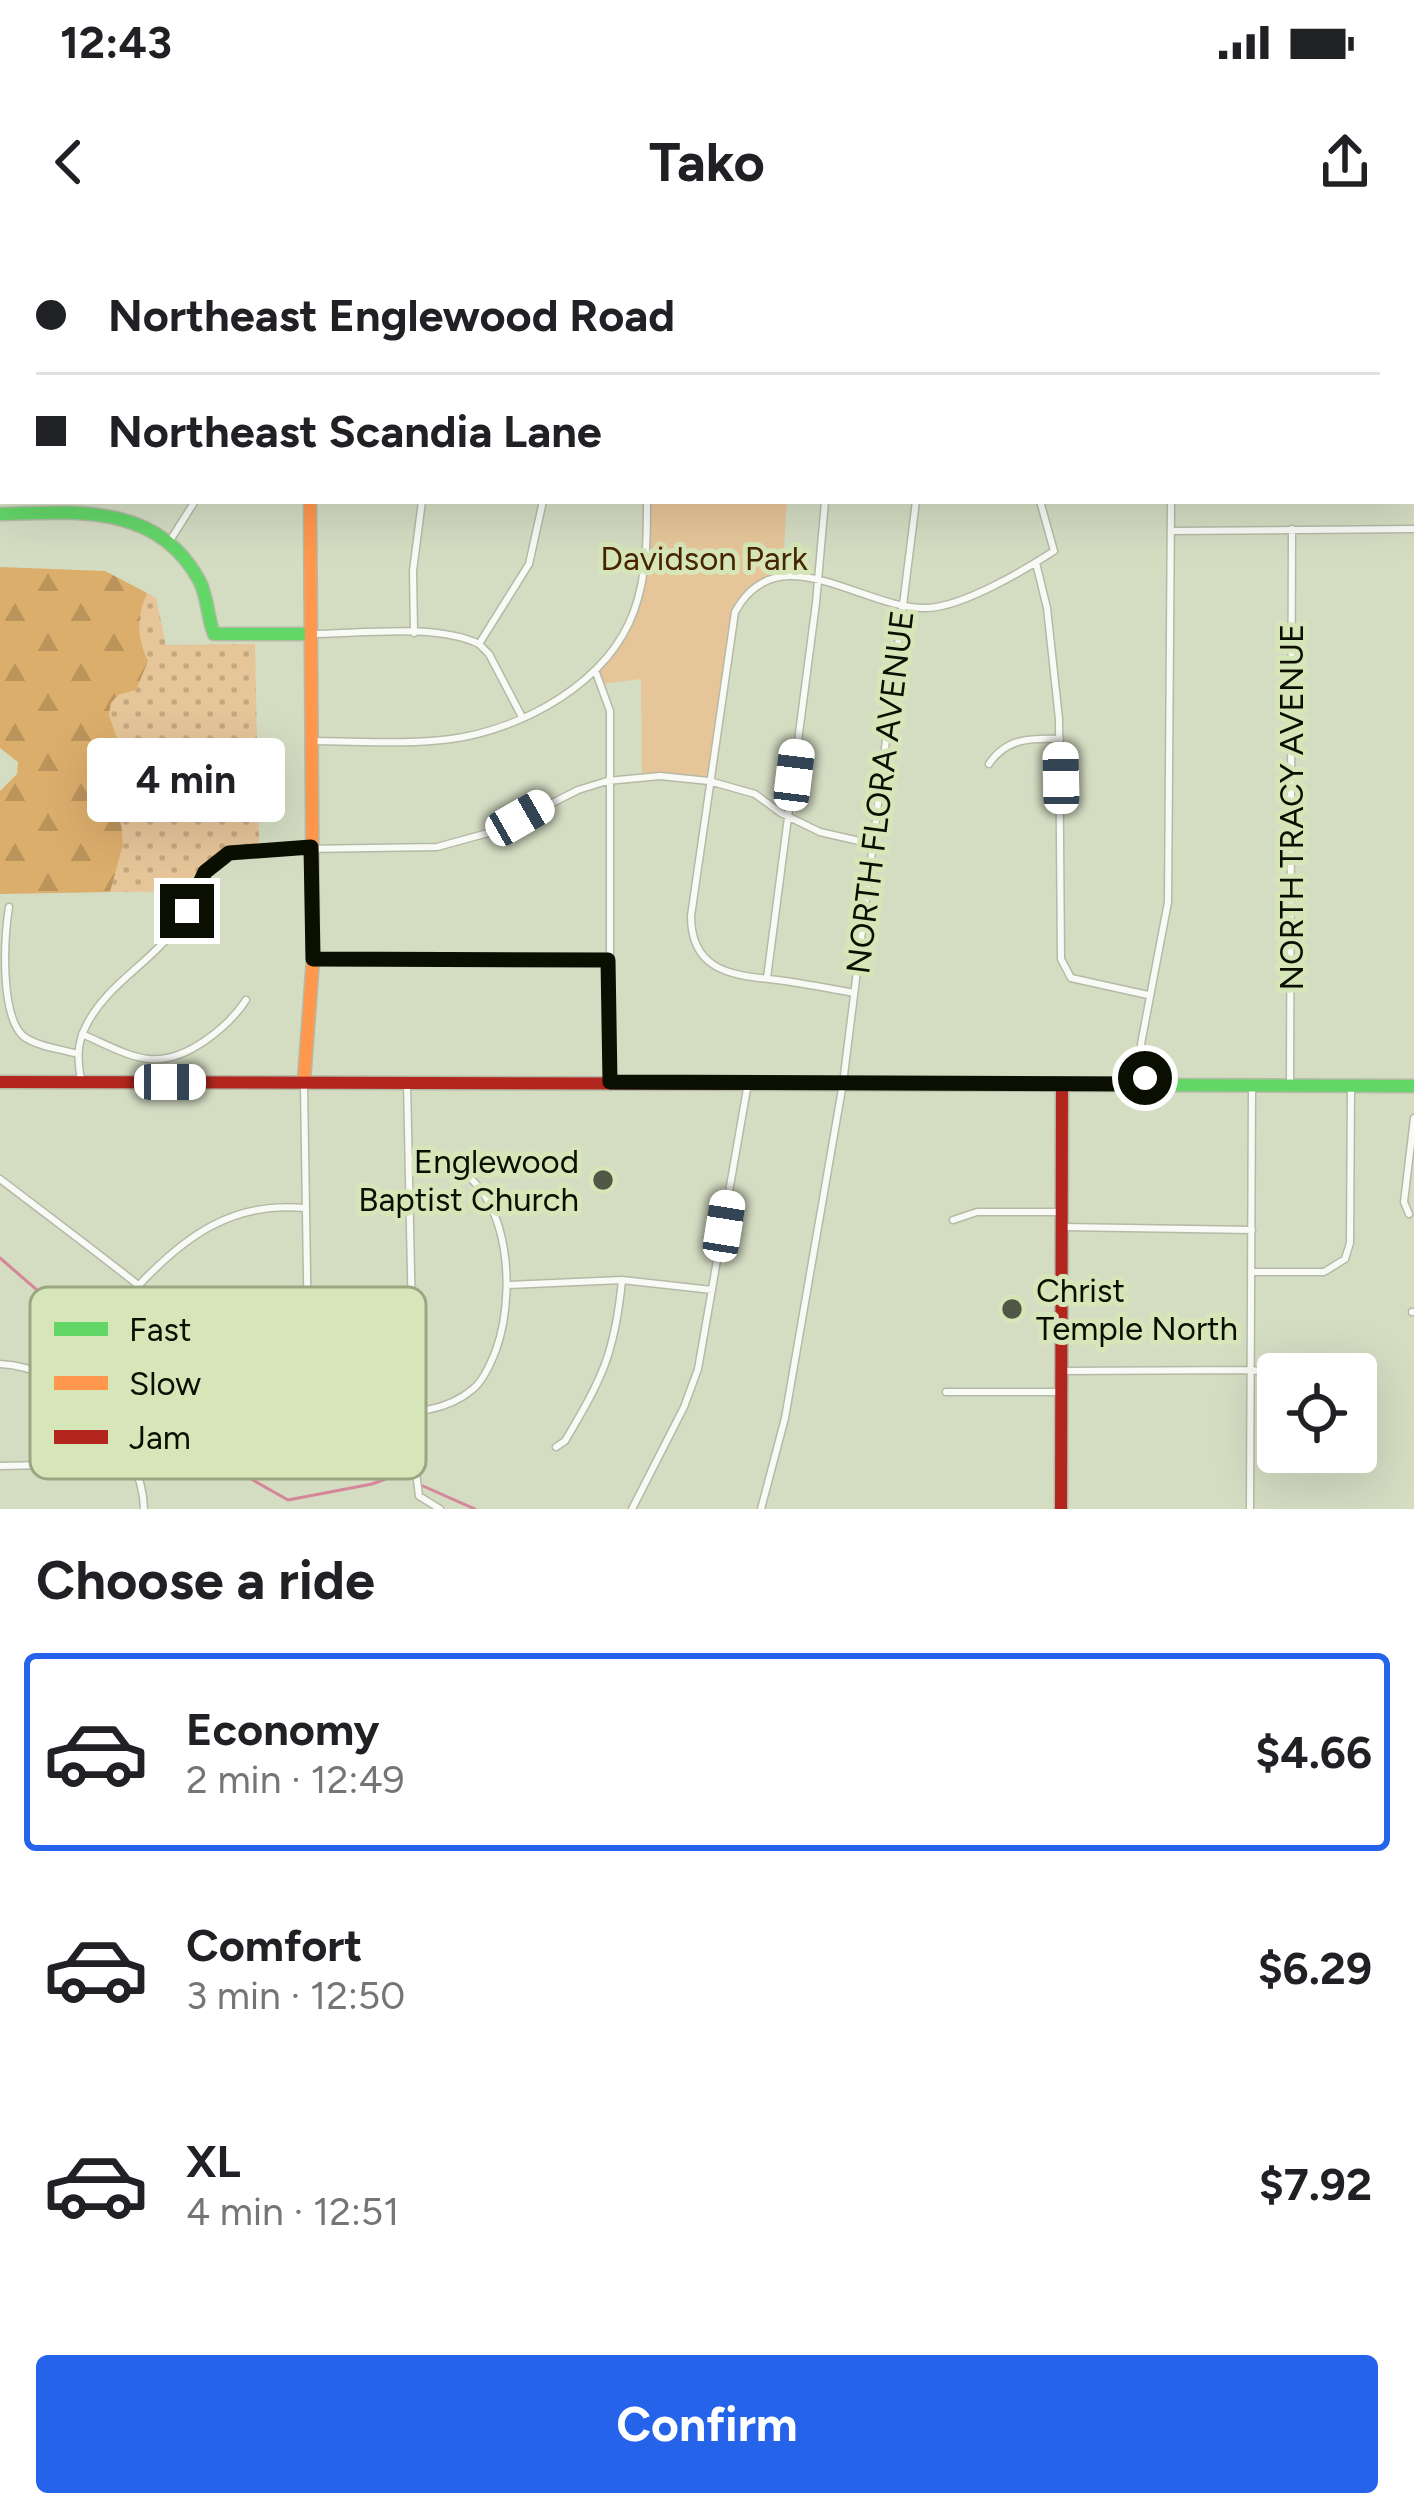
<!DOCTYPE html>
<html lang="en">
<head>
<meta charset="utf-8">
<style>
  :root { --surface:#fff; --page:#f2f2f2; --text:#202124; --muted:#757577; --line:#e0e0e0; --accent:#2563eb }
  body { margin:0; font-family:Figtree,sans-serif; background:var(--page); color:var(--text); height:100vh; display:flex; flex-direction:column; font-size:45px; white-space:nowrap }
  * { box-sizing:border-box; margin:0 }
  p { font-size:39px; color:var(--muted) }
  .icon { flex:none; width:66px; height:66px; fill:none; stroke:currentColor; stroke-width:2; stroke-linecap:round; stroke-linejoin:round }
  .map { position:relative; height:1269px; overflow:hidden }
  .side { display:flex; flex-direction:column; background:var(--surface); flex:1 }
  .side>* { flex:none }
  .hud { position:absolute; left:0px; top:0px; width:1416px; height:264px; box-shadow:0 12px 48px #0002; display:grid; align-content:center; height:264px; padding:0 36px; background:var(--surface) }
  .tools { position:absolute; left:1257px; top:1113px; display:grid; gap:24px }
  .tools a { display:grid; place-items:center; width:120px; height:120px; border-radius:12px; background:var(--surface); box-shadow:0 12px 48px #0002; font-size:60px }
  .end { position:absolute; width:54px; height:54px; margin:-27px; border:15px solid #0b0f02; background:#fff; box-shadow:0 0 0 6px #fff }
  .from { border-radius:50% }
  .bubble { position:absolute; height:84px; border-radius:12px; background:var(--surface); box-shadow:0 12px 48px #0002; font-size:39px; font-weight:700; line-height:84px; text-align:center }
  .car { position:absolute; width:36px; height:72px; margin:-36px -18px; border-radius:15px; box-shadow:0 0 9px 3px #0007; background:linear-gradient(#fff 24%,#345 0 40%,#fff 0 76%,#345 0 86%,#fff 0) }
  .hud b { display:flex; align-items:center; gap:42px; height:114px; font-size:45px }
  .hud b+b { border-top:3px solid var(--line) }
  .hud i { width:30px; height:30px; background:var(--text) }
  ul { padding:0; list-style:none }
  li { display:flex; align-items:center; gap:36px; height:198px; margin:0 24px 18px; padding:0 12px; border:6px solid transparent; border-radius:12px }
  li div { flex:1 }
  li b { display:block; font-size:45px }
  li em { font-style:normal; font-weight:700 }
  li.selected { border-color:var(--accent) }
  li>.icon { width:108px; height:108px; stroke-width:1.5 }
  h2 { padding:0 36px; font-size:54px; line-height:144px }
  .primary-button { display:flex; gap:24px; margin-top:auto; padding:24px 36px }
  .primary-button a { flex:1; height:138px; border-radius:12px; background:var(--accent); color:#fff; font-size:48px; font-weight:700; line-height:138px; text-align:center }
  .status { display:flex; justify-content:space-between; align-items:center; height:84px; padding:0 60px; background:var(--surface); direction:ltr }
  .status svg { height:33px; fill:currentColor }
  header { display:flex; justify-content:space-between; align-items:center; height:156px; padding:0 36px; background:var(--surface); font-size:54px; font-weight:700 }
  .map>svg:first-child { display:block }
</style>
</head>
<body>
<div class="status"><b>12:43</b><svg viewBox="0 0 49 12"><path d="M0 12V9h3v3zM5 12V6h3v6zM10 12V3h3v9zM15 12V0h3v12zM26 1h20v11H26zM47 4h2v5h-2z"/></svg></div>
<header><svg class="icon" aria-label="back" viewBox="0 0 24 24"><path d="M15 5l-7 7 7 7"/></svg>Tako<svg class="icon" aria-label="share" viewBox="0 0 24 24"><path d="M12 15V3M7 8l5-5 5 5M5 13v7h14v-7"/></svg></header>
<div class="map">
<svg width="1414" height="1269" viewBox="0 0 1414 1269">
  <defs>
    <pattern id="grass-dots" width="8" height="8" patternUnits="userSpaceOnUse" patternTransform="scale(3)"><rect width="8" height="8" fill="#e6c599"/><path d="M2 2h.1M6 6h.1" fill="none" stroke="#c4a882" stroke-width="1.8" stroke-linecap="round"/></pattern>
    <pattern id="forest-firs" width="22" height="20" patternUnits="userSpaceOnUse" patternTransform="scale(3)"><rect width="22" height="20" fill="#dcae6c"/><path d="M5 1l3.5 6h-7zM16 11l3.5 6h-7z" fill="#bb945c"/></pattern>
  </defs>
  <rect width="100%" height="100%" fill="#d4dcc2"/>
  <!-- grass -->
  <path fill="url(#grass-dots)" d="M147,353L156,358L166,405L255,404L259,605C226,608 205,620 189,651L110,652L123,605L120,566L130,535L109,475L111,463L141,406L137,375Z"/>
  <!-- forest -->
  <path fill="url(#forest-firs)" d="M0,327L105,331L147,353C136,378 137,397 148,421L136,450L118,455L111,463L109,475L130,535L120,566L123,605L110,652L0,654V551L17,534L18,522L0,508Z"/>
  <!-- green -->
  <path fill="#e6c599" d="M647,261H787L782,335L765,341L739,364L709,541L642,537L641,439L601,444L595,430L629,383L645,328Z"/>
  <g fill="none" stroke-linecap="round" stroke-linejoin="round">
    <!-- stream -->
    <path stroke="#d58698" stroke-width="3" d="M0,1018L89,1095L132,1126L230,1227L288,1260L372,1244L399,1234
      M423,1246L475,1269"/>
    <!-- street casing -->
    <g stroke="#b4baa6" stroke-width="9">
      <path id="street" d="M914,0L920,3
        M931,3L933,0
        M0,89H3
        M0,180H3
        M1413,189H1414
        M1172,291L1414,289
        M171,299L195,261
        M1036,323L1047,368L1059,479L1061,719L1071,738L1148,755
        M414,393L413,331L422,261
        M311,394C358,394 436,383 479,404
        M479,404L529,324L543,261
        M479,404L489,414L522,477
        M595,430L610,471V842
        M311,501C357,501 406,505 451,499C523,489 608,443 634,371C647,335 647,299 647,261
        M989,524C1006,498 1031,498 1060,499
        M9,667C4,699 0,774 23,796C38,807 61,809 78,814
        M313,719L608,720
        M767,738L816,363L825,261
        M854,753C826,748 797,742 769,739C728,735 691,728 691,676L735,372C778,292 865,371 928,368C964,366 1023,331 1054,311L1040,261
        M82,794C132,816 156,835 206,800C223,788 235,777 246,760
        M81,841C78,821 76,805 86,786C106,745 149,724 175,689C196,660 200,622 238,610L437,607L499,590L578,550L607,541L660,536L709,541L755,554L781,573L820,592L872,604
        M407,842L415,1224L419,1256L440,1269
        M1146,844L1141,804L1168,662L1171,261
        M1290,844L1292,289
        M0,939C56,982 113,1024 167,1068C199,1094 253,1153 287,1168C314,1179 349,1174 378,1173C412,1173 446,1172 473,1149C484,1140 491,1123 496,1110C520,1043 508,911 409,919
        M1409,974L1404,962L1414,878
        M953,980L977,972H1061
        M1064,987L1252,990
        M1252,1032H1324L1345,1019L1350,1003L1351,846
        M507,1045L622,1040L712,1050
        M138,1046C185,996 233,961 305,968
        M1412,1072H1414
        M0,1124C67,1126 143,1202 144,1269
        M1063,1131L1250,1130L1287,1134
        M946,1152H1060
        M277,1163L300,1126L308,1097L304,845
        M556,1207L565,1201C602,1139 615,1113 622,1040
        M0,1226L136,1223
        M632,1269L684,1167L698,1129L748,843
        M761,1269L785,1178L843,843L916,261
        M1250,1269L1252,845"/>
    </g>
    <!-- fast casing -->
    <g stroke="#b4baa6" stroke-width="15">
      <path id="fast" d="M0,274C76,272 157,263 199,340C208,356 207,377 214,394H311
        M843,844L1414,846"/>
    </g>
    <!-- slow casing -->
    <g stroke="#b4baa6" stroke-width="15">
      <path id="slow" d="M1413,89H1414
        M304,841L313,719L310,261"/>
    </g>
    <!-- jam casing -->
    <g stroke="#b4baa6" stroke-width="15">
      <path id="jam" d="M358,0V3
        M0,842L843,844
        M1061,1269L1062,844"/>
    </g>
    <!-- street -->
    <use href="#street" stroke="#f9faf6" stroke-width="6"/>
    <!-- fast -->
    <use href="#fast" stroke="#63d668" stroke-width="12"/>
    <!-- slow -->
    <use href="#slow" stroke="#ff974d" stroke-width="12"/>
    <!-- jam -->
    <use href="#jam" stroke="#b3261e" stroke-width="12"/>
  </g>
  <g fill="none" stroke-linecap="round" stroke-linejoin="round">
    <!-- route -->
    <path stroke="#0b0f02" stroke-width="15" d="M187,671L205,632L229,613L311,607L313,719L608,720L610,842L1146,844L1145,838"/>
  </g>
  <!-- markers -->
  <g fill="#515745" stroke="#d7e6b8" stroke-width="4.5">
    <circle cx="603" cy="940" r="12"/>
    <circle cx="1012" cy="1069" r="12"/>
  </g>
  <g text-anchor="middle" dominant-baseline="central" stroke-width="10" stroke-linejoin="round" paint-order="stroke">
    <!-- park labels -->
    <g font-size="33" fill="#482500" stroke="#d7e6b8">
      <text x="704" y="318">Davidson Park</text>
    </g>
    <!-- street labels -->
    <g font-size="33" fill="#0b0f02" stroke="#d7e6b8">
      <text transform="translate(880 552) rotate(-83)">NORTH FLORA AVENUE</text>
      <text transform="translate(1291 567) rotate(-90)">NORTH TRACY AVENUE</text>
    </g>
    <!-- poi labels -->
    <g font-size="33" fill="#0b0f02" stroke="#d7e6b8" text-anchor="end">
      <text x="579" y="921">Englewood<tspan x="579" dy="38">Baptist Church</tspan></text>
      <text x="1036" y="1050" text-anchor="start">Christ<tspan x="1036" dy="38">Temple North</tspan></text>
    </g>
  </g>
  <!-- legend -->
  <rect x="30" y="1047" width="396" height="192" rx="18" fill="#d7e6b8" stroke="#9aa681" stroke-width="3"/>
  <rect x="54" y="1082" width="54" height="14" fill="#63d668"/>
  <rect x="54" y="1136" width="54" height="14" fill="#ff974d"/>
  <rect x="54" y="1190" width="54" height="14" fill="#b3261e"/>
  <g font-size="33" fill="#0b0f02">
    <text x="129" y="1101">Fast</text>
    <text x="129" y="1155">Slow</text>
    <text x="129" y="1209">Jam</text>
  </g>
</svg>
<div class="tools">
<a><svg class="icon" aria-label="locate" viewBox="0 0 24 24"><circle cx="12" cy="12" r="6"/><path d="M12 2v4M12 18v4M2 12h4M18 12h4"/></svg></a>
</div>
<i class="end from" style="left:1145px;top:838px"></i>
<i class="end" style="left:187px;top:671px"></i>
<div class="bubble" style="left:87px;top:498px;width:198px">4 min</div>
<i class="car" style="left:794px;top:535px;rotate:7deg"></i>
<i class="car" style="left:1061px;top:538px;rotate:359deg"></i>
<i class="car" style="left:520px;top:578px;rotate:60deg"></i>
<i class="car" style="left:170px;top:842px;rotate:90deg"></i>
<i class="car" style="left:724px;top:986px;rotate:9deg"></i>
<div class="hud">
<b><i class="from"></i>Northeast Englewood Road</b>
<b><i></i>Northeast Scandia Lane</b>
</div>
</div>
<section class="side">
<h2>Choose a ride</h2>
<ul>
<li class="selected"><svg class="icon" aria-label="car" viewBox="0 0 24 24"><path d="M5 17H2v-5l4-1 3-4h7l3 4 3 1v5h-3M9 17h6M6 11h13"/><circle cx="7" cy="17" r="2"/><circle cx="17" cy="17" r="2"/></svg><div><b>Economy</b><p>2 min · 12:49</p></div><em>$4.66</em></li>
<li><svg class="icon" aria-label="car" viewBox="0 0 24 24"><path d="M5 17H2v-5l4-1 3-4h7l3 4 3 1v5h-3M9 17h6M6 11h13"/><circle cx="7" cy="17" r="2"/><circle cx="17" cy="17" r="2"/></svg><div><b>Comfort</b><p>3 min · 12:50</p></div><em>$6.29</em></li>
<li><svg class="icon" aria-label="car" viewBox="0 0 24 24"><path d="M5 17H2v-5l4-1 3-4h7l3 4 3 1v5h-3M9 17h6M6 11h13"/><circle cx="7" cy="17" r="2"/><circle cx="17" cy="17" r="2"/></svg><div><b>XL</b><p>4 min · 12:51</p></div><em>$7.92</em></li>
</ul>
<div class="primary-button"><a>Confirm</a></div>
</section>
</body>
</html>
